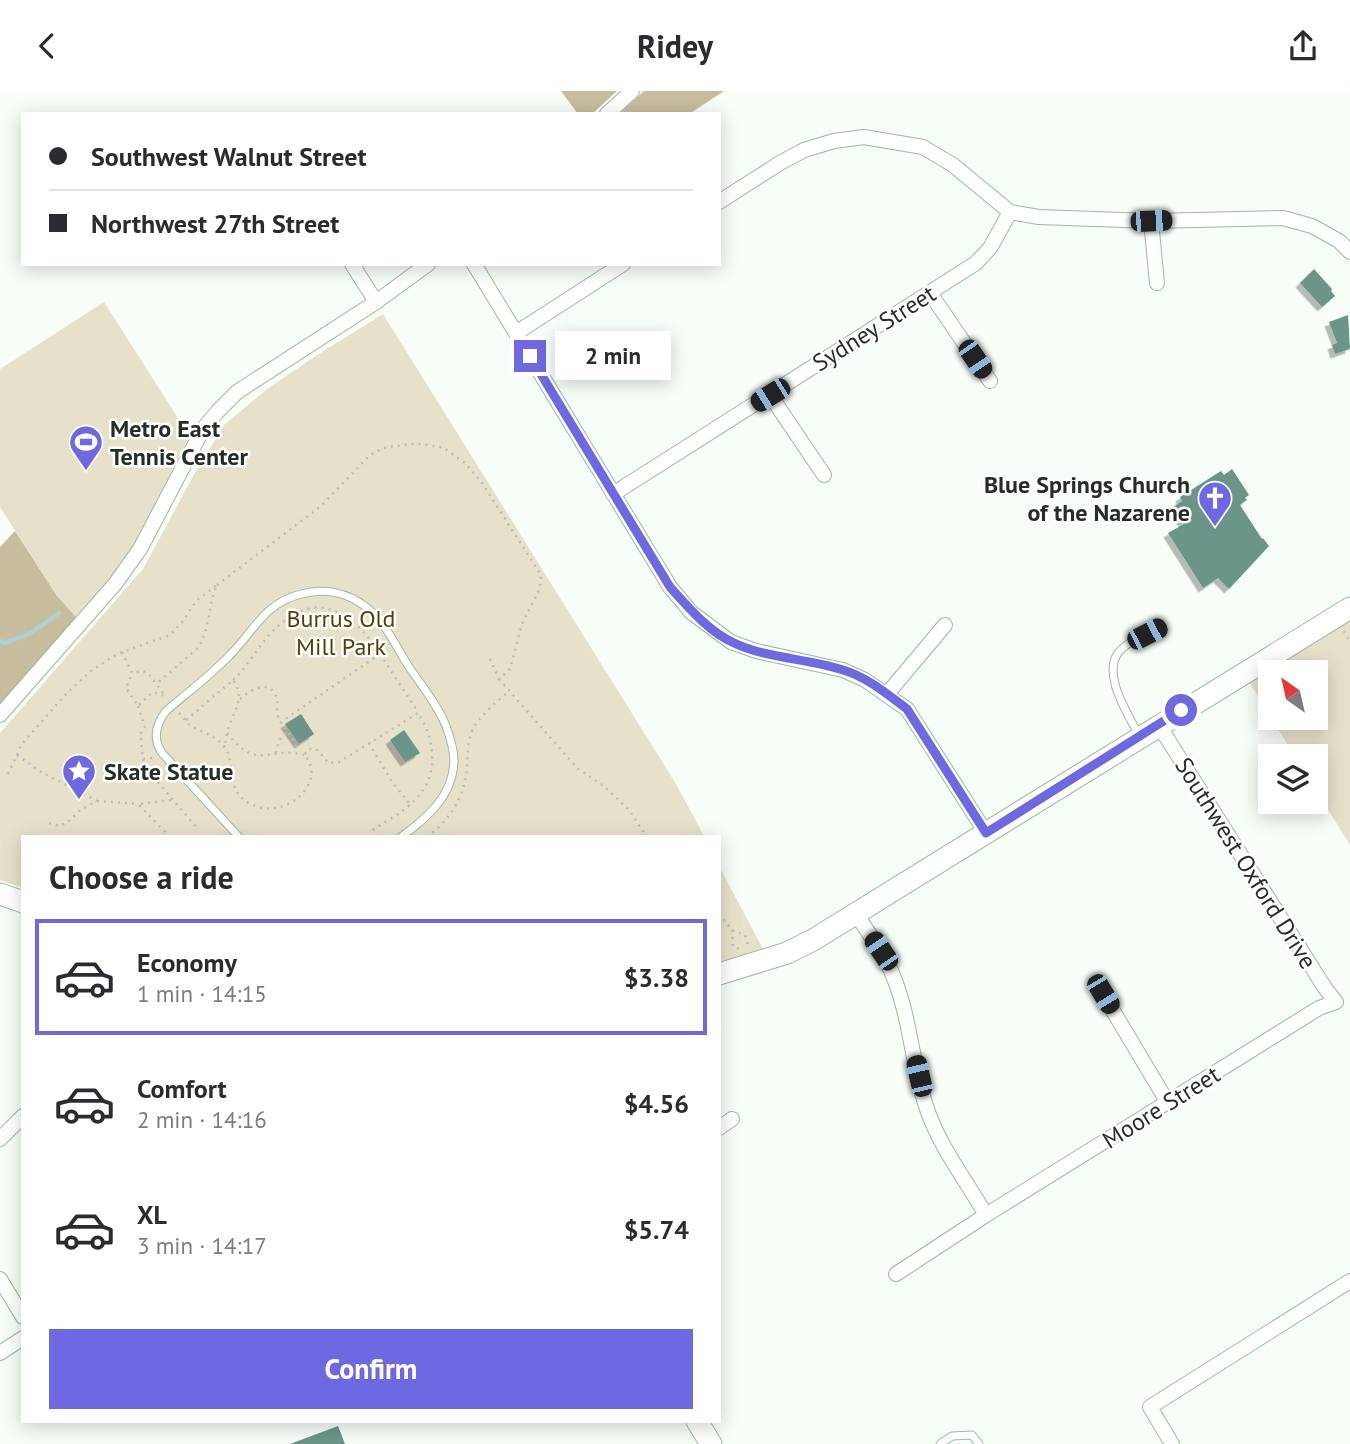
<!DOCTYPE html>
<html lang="en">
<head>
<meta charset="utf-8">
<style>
  :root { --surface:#fff; --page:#f7f7f7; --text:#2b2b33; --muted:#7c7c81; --line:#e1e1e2; --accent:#6e68e2 }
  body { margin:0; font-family:"PT Sans",sans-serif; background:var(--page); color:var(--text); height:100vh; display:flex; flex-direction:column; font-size:26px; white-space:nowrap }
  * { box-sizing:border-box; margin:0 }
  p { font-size:23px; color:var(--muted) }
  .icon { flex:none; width:38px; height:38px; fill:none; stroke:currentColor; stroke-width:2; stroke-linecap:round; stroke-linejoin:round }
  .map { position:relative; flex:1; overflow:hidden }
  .sheet { position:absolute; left:21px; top:744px; width:700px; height:588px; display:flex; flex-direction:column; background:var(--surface); border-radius:0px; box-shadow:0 4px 18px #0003 }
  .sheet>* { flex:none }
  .hud { position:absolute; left:21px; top:21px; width:700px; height:154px; border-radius:0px; box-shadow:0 4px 18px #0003; display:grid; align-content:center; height:154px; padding:0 28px; background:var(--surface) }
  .needle { width:46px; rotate:326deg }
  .tools { position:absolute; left:1258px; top:569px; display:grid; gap:14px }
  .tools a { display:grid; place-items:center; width:70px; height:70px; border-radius:0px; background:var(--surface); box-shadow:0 4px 18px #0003; font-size:35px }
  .end { position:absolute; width:32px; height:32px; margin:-16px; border:9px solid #6e68e2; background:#fff; box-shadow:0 0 0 4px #fff }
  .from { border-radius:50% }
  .bubble { position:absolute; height:49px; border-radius:0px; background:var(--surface); box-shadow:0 4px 18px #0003; font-size:23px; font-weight:800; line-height:49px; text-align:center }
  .car { position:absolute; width:21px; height:42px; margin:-21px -10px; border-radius:9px; box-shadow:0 0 5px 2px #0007; background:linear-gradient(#222 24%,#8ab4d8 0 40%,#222 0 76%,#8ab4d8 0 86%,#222 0) }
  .hud b { display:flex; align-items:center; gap:24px; height:66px; font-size:26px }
  .hud b+b { border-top:2px solid var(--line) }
  .hud i { width:18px; height:18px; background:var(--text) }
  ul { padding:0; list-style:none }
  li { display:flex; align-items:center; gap:21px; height:116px; margin:0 14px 10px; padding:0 14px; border:4px solid transparent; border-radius:0px }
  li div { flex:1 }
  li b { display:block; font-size:26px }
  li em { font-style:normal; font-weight:800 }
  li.selected { border-color:var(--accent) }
  li>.icon { width:63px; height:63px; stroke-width:1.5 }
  h2 { padding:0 28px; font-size:32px; line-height:84px }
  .action { display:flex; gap:14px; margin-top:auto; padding:14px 28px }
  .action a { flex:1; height:80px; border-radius:0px; background:var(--accent); color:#fff; font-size:28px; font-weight:800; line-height:80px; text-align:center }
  header { display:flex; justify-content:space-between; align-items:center; height:91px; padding:0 28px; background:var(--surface); font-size:32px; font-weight:800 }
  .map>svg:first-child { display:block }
</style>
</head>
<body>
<header><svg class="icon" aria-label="back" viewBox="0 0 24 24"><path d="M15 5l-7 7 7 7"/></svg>Ridey<svg class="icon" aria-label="share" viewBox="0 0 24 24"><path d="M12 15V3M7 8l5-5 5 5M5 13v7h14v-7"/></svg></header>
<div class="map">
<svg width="1350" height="1353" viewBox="0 0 1350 1353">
  <defs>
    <filter id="shadow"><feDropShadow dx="-4.5" dy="4.5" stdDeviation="0" flood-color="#0004"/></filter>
  </defs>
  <rect width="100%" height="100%" fill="#f7fdf7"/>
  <!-- green -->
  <path fill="#e8e1ca" d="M104,211L190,346C172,375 160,408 143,439C124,471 102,499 77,527L57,505L0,416V278Z
    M383,223L676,693L704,745L23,746V797L0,789V642L143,478L197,378L224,334L267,298L317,264Z
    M1350,530V754L1316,699V665H1295L1271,627L1316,626V581H1270V625L1249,591Z
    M719,775L764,860L719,872Z"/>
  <!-- forest -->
  <path fill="#c7bc9b" d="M561,0H617L592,23H578Z
    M644,0H724L689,23H619Z
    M15,440L57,505L77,527L0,613V456Z"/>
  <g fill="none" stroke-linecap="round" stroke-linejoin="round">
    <!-- stream -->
    <path stroke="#a7d3d5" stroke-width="4.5" d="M0,550L5,552L31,542L59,522"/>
  </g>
  <!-- building -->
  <path fill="#6b9588" filter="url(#shadow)" d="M1314,178L1332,198L1331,200L1335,205L1322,216L1300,192Z
    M1348,224L1350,258L1335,263L1332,254L1337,252L1329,231Z
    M1232,378L1249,404L1245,407L1247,409L1240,414L1262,448L1263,447L1269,455L1229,498L1218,487L1203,497L1168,442L1184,433L1173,416L1182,410L1180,406L1221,380L1224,384Z
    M301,623L314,643L299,653L285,633Z
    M404,639L420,662L405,671L390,649Z
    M338,1335L345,1353H290Z"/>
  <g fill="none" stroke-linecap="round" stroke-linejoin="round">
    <!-- lane casing -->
    <g stroke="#9dba9e" stroke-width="9">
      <path id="lane" d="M1139,644C1127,622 1097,576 1124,556C1135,547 1150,542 1162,535
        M239,746L162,662C152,647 156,633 166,620C187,602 211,584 230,564C255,539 263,513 301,503C324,497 347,501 366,516C385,530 396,556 409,576C422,595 437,613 446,635C450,646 454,658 454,670C453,705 427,727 401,746
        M940,1353L952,1345L972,1344L979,1353"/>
    </g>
    <!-- street casing -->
    <g stroke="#9dba9e" stroke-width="16">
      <path id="street" d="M607,23L632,0
        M719,111L780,72L804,59L834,50L864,46L923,56L953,74L1010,121L1039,126L1151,130L1283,127L1312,135L1339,150L1350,161
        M1151,130L1157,192
        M352,173L376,211
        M474,173L670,496L692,522L731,551L756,560L843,579L865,589L907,618L986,742
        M930,202L990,290
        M516,242L623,173
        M770,304L824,384
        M613,403L976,172L990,157L1010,121
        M887,603L945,534
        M0,624L115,493L140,458L203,338L218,320L237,301L376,211L428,173
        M856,823C870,844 885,864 894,887C910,927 912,971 925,1012C937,1052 965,1088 986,1124
        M1103,903L1168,1012
        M719,1037L732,1028
        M0,1048L23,1025
        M896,1183L986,1124L1319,917L1336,911L1325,897L1158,633
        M0,1188L23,1226
        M0,1262L23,1247
        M1172,1353L1150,1316L1350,1190"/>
    </g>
    <!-- secondary casing -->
    <g stroke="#9dba9e" stroke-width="23">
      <path id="secondary" d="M0,803L23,811
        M719,883L787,862L813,849L1350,517
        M697,1330L711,1353"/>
    </g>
    <!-- path -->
    <path stroke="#b7bfb7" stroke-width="2.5" stroke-dasharray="2 5" stroke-linecap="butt" d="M217,494L321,415L370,364L383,357L409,353H423L444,357L465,372L482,392L541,484L540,497L522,533L510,578L499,588L490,568
      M1344,540L1350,551
      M122,561L132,582L143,580L149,583L165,605L153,601L138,615L126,597L132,582
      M380,563L418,621
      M499,588L577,677L605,696L629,719L647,746
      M233,589C251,572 261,550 278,535C320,497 355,524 380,563L281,631
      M240,608C250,599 271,586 277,608C278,613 276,619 278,625C279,631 284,636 287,640
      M138,615L145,636L140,643L143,668L153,667
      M179,622C183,626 186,631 190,634C202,642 217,644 226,658C236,677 224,701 253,714C287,730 329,689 304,664L309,658H316L329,672L339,671L418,622C435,648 440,683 416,708C404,721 386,730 371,740
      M186,629L233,589C245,606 236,616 230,633C227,640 226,648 224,656
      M227,642C259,682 266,654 304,664
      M369,652L392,691L410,713
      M276,662L278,651L287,640L296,653L295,661
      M17,664L21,654L67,602L91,580L117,563L170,544L183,530L196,510L217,494C208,514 210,539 198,557L156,593
      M143,668L145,676L197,737
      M8,683L17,664L41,681L97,710L80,719L68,731L60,735L49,732
      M97,710L138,713
      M170,746L138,713L171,709
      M427,746C449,730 465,705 467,677C468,665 467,652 472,640C479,625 497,611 509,600
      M719,823L732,839L745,844L749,857
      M732,839L733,856L741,858"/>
    <!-- lane -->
    <use href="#lane" stroke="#fff" stroke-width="7"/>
    <!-- street -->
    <use href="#street" stroke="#fff" stroke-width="14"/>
    <!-- secondary -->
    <use href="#secondary" stroke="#fff" stroke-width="21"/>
  </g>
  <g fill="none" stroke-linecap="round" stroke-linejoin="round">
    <!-- route -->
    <path stroke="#6e68e2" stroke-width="9" d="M530,265L670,496C688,516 709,541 734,552C768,568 807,567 843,579C867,586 887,603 907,618L986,742L1181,619"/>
  </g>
  <!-- icons -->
  <defs>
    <g id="stadium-pin" transform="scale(1.75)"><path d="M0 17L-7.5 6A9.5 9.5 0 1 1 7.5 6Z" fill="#6e68e2" stroke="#fff"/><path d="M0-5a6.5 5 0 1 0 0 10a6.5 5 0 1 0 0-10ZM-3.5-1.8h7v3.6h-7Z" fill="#fff"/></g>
    <g id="church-pin" transform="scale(1.75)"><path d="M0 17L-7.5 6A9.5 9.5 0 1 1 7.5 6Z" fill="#6e68e2" stroke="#fff"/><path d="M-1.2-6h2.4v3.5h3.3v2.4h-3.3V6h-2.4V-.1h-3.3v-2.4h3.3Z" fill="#fff"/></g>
    <g id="sight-pin" transform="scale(1.75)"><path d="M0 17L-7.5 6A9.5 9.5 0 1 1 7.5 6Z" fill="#6e68e2" stroke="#fff"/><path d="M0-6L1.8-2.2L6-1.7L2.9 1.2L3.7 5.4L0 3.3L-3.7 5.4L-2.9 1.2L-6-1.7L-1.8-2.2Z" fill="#fff"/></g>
  </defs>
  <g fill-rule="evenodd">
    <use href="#stadium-pin" x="86" y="351"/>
    <use href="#church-pin" x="1215" y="407"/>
    <use href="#sight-pin" x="79" y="680"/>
  </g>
  <g text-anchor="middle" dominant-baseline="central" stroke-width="5" stroke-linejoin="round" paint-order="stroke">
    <!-- street labels -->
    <g font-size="24" fill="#232f24" stroke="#fff">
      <text transform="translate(874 237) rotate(-32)">Sydney Street</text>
      <text transform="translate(1246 772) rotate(58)">Southwest Oxford Drive</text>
      <text transform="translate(1161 1016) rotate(-32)">Moore Street</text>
    </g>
    <!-- poi labels -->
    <g font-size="24" font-weight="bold" fill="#232f24" stroke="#fff" text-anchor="start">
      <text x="110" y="337">Metro East<tspan x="110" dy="28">Tennis Center</tspan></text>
      <text x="1190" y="393" text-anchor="end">Blue Springs Church<tspan x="1190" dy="28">of the Nazarene</tspan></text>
      <text x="104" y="680">Skate Statue</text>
    </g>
    <!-- park labels -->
    <g font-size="24" fill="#534206" stroke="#fff">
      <text x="341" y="527">Burrus Old<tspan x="341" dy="28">Mill Park</tspan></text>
    </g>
  </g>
</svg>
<div class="tools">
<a><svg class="needle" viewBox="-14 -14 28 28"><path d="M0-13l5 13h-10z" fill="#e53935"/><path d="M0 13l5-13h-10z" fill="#7c7c81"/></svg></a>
<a><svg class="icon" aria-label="layers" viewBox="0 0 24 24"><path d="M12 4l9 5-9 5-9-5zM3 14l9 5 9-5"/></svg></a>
</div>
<i class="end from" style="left:1181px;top:619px"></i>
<i class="end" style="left:530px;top:265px"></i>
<div class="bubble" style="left:555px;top:240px;width:116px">2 min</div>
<i class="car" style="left:1151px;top:130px;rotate:88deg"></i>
<i class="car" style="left:975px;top:268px;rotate:146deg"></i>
<i class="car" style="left:770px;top:304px;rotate:238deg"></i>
<i class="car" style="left:1147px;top:543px;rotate:63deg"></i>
<i class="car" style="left:881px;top:860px;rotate:326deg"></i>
<i class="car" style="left:1103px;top:903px;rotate:149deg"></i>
<i class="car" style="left:919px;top:985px;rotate:347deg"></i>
<div class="hud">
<b><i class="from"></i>Southwest Walnut Street</b>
<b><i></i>Northwest 27th Street</b>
</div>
<section class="sheet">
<h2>Choose a ride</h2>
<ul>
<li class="selected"><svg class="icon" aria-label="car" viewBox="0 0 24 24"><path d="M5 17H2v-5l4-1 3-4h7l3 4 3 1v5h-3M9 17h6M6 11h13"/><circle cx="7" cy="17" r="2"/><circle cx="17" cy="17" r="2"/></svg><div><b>Economy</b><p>1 min · 14:15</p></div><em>$3.38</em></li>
<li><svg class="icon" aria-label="car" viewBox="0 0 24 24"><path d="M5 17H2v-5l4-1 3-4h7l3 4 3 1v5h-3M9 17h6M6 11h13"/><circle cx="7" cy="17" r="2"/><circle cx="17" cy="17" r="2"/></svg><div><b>Comfort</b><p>2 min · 14:16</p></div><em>$4.56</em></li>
<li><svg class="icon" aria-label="car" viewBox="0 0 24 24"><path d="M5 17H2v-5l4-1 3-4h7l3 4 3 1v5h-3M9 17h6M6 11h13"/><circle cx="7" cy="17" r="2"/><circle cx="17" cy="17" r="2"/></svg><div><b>XL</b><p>3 min · 14:17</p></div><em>$5.74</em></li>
</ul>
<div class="action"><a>Confirm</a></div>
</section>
</div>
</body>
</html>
